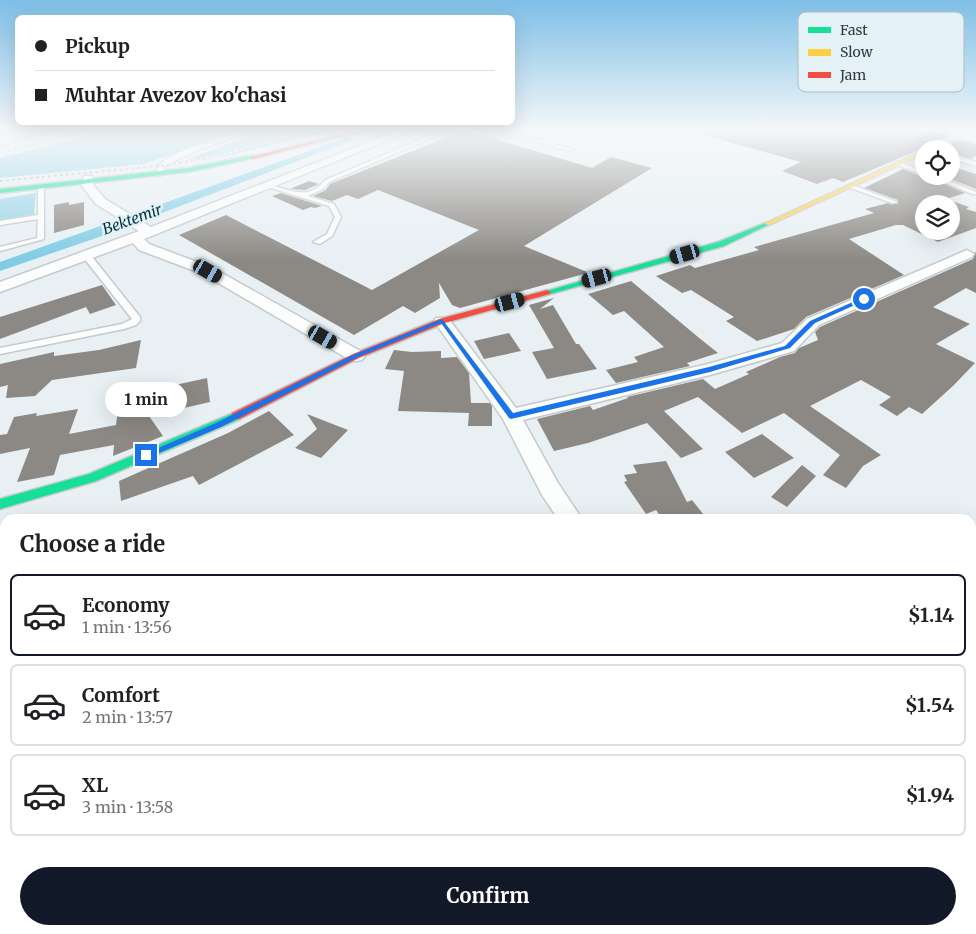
<!DOCTYPE html>
<html lang="en">
<head>
<meta charset="utf-8">
<style>
  :root { --surface:#fff; --page:#f6f6f6; --text:#202124; --muted:#757577; --line:#e0e0e0; --accent:#111827 }
  body { margin:0; font-family:Merriweather,serif; background:var(--page); color:var(--text); height:100vh; display:flex; flex-direction:column; font-size:19px; white-space:nowrap }
  * { box-sizing:border-box; margin:0 }
  p { font-size:16px; color:var(--muted) }
  .icon { flex:none; width:28px; height:28px; fill:none; stroke:currentColor; stroke-width:2; stroke-linecap:round; stroke-linejoin:round }
  .map { position:relative; flex:1; overflow:hidden }
  .sheet { position:absolute; left:0px; top:514px; width:976px; height:421px; display:flex; flex-direction:column; background:var(--surface); border-radius:15px 15px 0 0; box-shadow:0 5px 20px #0002 }
  .sheet>* { flex:none }
  .hud { position:absolute; left:15px; top:15px; width:500px; height:110px; border-radius:8px; box-shadow:0 5px 20px #0002; display:grid; align-content:center; height:110px; padding:0 20px; background:var(--surface) }
  .buttons { position:absolute; left:915px; top:140px; display:grid; gap:10px }
  .buttons a { display:grid; place-items:center; width:45px; height:45px; border-radius:50%; background:var(--surface); box-shadow:0 5px 20px #0002; font-size:25px }
  .end { position:absolute; width:22px; height:22px; margin:-11px; border:6px solid #1a73e8; background:#fff; box-shadow:0 0 0 2px #fff }
  .from { border-radius:50% }
  .bubble { position:absolute; height:35px; border-radius:18px; background:var(--surface); box-shadow:0 5px 20px #0002; font-size:16px; font-weight:700; line-height:35px; text-align:center }
  .car { position:absolute; width:15px; height:30px; margin:-15px -8px; border-radius:6px; box-shadow:0 0 4px 1px #0007; background:linear-gradient(#222 24%,#8ab4d8 0 40%,#222 0 76%,#8ab4d8 0 86%,#222 0) }
  .hud b { display:flex; align-items:center; gap:18px; height:48px; font-size:19px }
  .hud b+b { border-top:1px solid var(--line) }
  .hud i { width:12px; height:12px; background:var(--text) }
  ul { padding:0; list-style:none }
  li { display:flex; align-items:center; gap:15px; height:82px; margin:0 10px 8px; padding:0 10px; border:2px solid var(--line); border-radius:8px }
  li div { flex:1 }
  li b { display:block; font-size:19px }
  li em { font-style:normal; font-weight:700 }
  li.current { border-color:var(--accent) }
  li>.icon { width:45px; height:45px; stroke-width:1.5 }
  h2 { padding:0 20px; font-size:22px; line-height:60px }
  .button { display:flex; gap:10px; margin-top:auto; padding:10px 20px }
  .button a { flex:1; height:58px; border-radius:30px; background:var(--accent); color:#fff; font-size:20px; font-weight:700; line-height:58px; text-align:center }
  .map>svg:first-child { display:block }
</style>
</head>
<body>
<div class="map">
<svg width="976" height="934" viewBox="0 0 976 934">
  <rect width="100%" height="100%" fill="#e8f0f3"/>
  <!-- green -->
  <path fill="#ceecf7" d="M328,930H466L469,934H324Z"/>
  <!-- forest -->
  <path fill="#96d3e7" d="M109,130H239L144,164L0,178V158Z
    M264,130H300L230,152L186,160Z
    M309,130L330,131L231,155L192,162L230,154Z
    M36,193L34,214L0,220V199Z"/>
  <g fill="none" stroke-linecap="round" stroke-linejoin="round">
    <!-- canal -->
    <path fill="#7fcce4" fill-rule="evenodd" d="M336,130H346L353,140L102,236L0,271V262L342,139Z"/>
  </g>
  <!-- building -->
  <path fill="#8c8984" fill-rule="evenodd" d="M465,130L592,168L611,157L652,168L524,246L587,272L584,274L460,308L452,305L439,283L440,298L415,313L403,306L354,335L179,235L226,215L372,290L479,230L378,190L358,199L347,195L332,201L313,196L326,190L330,184Z
    M703,130H934L950,134L926,147L843,182L833,178L817,184L782,171L801,162L703,135Z
    M959,140L976,144V156L971,159L951,153V149H942Z
    M951,161L960,164L953,167L976,174V189L943,176H951Z
    M903,169L923,177L927,176L965,193L946,199L969,207L966,209L976,212V228L938,242L903,225H896L849,239L904,275L806,317L794,329L757,341L726,321L734,317L691,290L682,293L656,276L690,265L695,268L759,250L754,247L874,213L865,209L888,203L897,204L898,200L864,188ZM924,204H951V231H924Z
    M309,181L319,184L305,190L290,189Z
    M281,193L322,206L315,208L311,207L303,210L272,196Z
    M69,202V205L84,202V225L54,233V205Z
    M976,251V293L966,288L933,307L970,324L936,344L975,363L954,385L922,414L909,407L897,416L879,405L891,397L861,380L810,406L881,455L863,466L846,488L823,475L840,455L784,413L742,433L698,397L664,411L703,449L681,458L647,423L588,443L554,451L537,419L590,406L593,410L628,398L627,397L703,379L715,389L749,374L746,372L780,357L795,353L799,348L818,340L815,332L820,327L973,259Z
    M631,281L698,337L718,353L687,363L690,366L616,383L606,370L638,362L634,357L664,347L624,311L613,315L588,294Z
    M102,285L116,305L90,314L86,307L0,339V317Z
    M554,298L540,309L553,305L576,344H579L597,369L547,379L532,352L554,348L529,305Z
    M509,333L521,351L484,359L474,341Z
    M141,340L136,368L52,380L35,396L6,398L8,385L0,387V364L54,352V356L99,350Z
    M394,350L412,352L441,351V358L457,357L469,373L471,403H490L492,406V426H468L469,413L398,411L404,371L385,369Z
    M207,378L210,402L149,416L163,436L113,456L114,445L60,455L54,475L17,482L30,448L0,454V435L7,434L14,417L37,413L36,416L78,409L69,434L116,425L118,411L136,407L137,401L147,398L148,391Z
    M269,411L294,435L199,485L193,476L121,501L119,481L228,433Z
    M307,414L348,430L321,458L295,448L317,429Z
    M762,434L794,458L754,478L725,452Z
    M666,461L687,502L692,500L707,519H662L656,510L646,514L624,482L627,481L624,475L637,473L633,465Z
    M802,465L816,476L787,507L771,497Z"/>
  <g fill="none" stroke-linecap="round" stroke-linejoin="round">
    <!-- lane casing -->
    <g stroke="#c4cacc" stroke-width="3">
      <path id="lane" d="M247,130H254L195,151L165,166L162,175L157,174C157,170 158,166 161,163C179,148 223,138 247,130Z
        M443,130H450L329,182L325,188L308,196L334,204L341,217L332,236L320,244L313,242L327,234L335,217L329,206L265,186L268,184C288,190 310,201 325,180Z
        M496,130H504L574,150L569,151Z
        M958,134L976,138V142L956,137Z
        M951,155L976,162V166L951,159Z
        M899,162L924,171V175L897,165Z
        M929,176H938L976,192V194H972Z
        M41,185L44,187V239L0,251V247L37,238L38,219L0,225V221L38,215V187Z
        M848,185H852L897,202L892,203L848,187Z
        M83,253H89L140,317V321L136,325L124,329L0,354V348L122,324L132,319L83,257Z"/>
    </g>
    <!-- street casing -->
    <g stroke="#c4cacc" stroke-width="3">
      <path id="street" d="M400,130H413L144,239L149,244L213,268L362,352L365,356L362,360L356,361L350,360L203,274L139,250L133,243L0,292V282L139,231L96,204L82,186L84,176H92L94,186L105,199L151,227Z
        M961,130H973L938,149H925Z
        M967,250L974,254L972,257L819,325L794,351L710,375L523,420L558,483L582,519H558L542,495L503,419L434,321L436,318H448L516,408L708,364L782,343L807,319Z
        M971,739L976,741V774L971,772Z
        M268,930H309L307,934H266Z
        M506,930H544L546,934H508Z"/>
    </g>
    <!-- fast casing -->
    <g stroke="#c4cacc" stroke-width="3">
      <path id="fast" d="M253,155L255,158L188,172L0,193V189L188,168Z
        M765,223L770,224L724,246L550,294L543,292L718,242Z
        M236,412L240,413L241,416L240,419L96,481L0,509V499L89,474Z"/>
    </g>
    <!-- slow casing -->
    <g stroke="#c4cacc" stroke-width="3">
      <path id="slow" d="M924,150V154L769,225L764,224Z"/>
    </g>
    <!-- jam casing -->
    <g stroke="#c4cacc" stroke-width="3">
      <path id="jam" d="M358,130H367L253,159L250,157Z
        M547,290L551,292L550,294L445,323L359,358L240,419H232L231,416L232,413L353,354L439,319Z"/>
    </g>
    <!-- lane -->
    <use href="#lane" fill="#fcfdfd" fill-rule="evenodd"/>
    <!-- street -->
    <use href="#street" fill="#fcfdfd" fill-rule="evenodd"/>
    <!-- fast -->
    <use href="#fast" fill="#16e098" fill-rule="evenodd"/>
    <!-- slow -->
    <use href="#slow" fill="#ffcf43" fill-rule="evenodd"/>
    <!-- jam -->
    <use href="#jam" fill="#f24e42" fill-rule="evenodd"/>
    <!-- rail -->
    <path stroke="#bec0c1" stroke-width="2" stroke-dasharray="3 3" stroke-linecap="butt" d="M0,132L6,130
      M0,146L54,130
      M8,151L92,130
      M0,181L169,165L234,152L304,130"/>
  </g>
  <!-- sky -->
  <linearGradient id="sky" x2="0" y2="1"><stop stop-color="#7ebee6"/><stop offset="0.5" stop-color="#f5f8fa"/><stop offset="1" stop-color="#f5f8fa" stop-opacity="0"/></linearGradient>
  <rect width="976" height="261" fill="url(#sky)"/>
  <!-- route -->
  <path fill="#1a73e8" d="M864,297L866,300L815,323L790,348L710,372L511,419L509,418L441,323L358,357L221,427L149,457H143L142,455L216,423L353,355L442,319L513,413L709,367L785,346L810,321Z"/>
  <g text-anchor="middle" dominant-baseline="central" stroke-width="5" stroke-linejoin="round" paint-order="stroke">
    <!-- far-water labels -->
    <g font-size="15" font-style="italic" fill="#00313f" stroke="#e4f2f7">
      <text transform="translate(132 219) rotate(-20)">Bektemir</text>
    </g>
  </g>
  <!-- legend -->
  <rect x="798" y="12" width="166" height="80" rx="8" fill="#e4f2f7" stroke="#b0bbbf" stroke-width="1"/>
  <rect x="808" y="27" width="23" height="6" fill="#16e098"/>
  <rect x="808" y="49" width="23" height="7" fill="#ffcf43"/>
  <rect x="808" y="72" width="23" height="6" fill="#f24e42"/>
  <g font-size="14" fill="#353a3c">
    <text x="840" y="35">Fast</text>
    <text x="840" y="57">Slow</text>
    <text x="840" y="80">Jam</text>
  </g>
</svg>
<div class="buttons">
<a><svg class="icon" aria-label="locate" viewBox="0 0 24 24"><circle cx="12" cy="12" r="6"/><path d="M12 2v4M12 18v4M2 12h4M18 12h4"/></svg></a>
<a><svg class="icon" aria-label="layers" viewBox="0 0 24 24"><path d="M12 4l9 5-9 5-9-5zM3 14l9 5 9-5"/></svg></a>
</div>
<i class="end from" style="left:864px;top:299px"></i>
<i class="end" style="left:146px;top:455px"></i>
<div class="bubble" style="left:105px;top:382px;width:82px">1 min</div>
<i class="car" style="left:685px;top:254px;rotate:254deg"></i>
<i class="car" style="left:208px;top:271px;rotate:120deg"></i>
<i class="car" style="left:597px;top:278px;rotate:255deg"></i>
<i class="car" style="left:510px;top:302px;rotate:75deg"></i>
<i class="car" style="left:323px;top:337px;rotate:120deg"></i>
<div class="hud">
<b><i class="from"></i>Pickup</b>
<b><i></i>Muhtar Avezov ko'chasi</b>
</div>
<section class="sheet">
<h2>Choose a ride</h2>
<ul>
<li class="current"><svg class="icon" aria-label="car" viewBox="0 0 24 24"><path d="M5 17H2v-5l4-1 3-4h7l3 4 3 1v5h-3M9 17h6M6 11h13"/><circle cx="7" cy="17" r="2"/><circle cx="17" cy="17" r="2"/></svg><div><b>Economy</b><p>1 min · 13:56</p></div><em>$1.14</em></li>
<li><svg class="icon" aria-label="car" viewBox="0 0 24 24"><path d="M5 17H2v-5l4-1 3-4h7l3 4 3 1v5h-3M9 17h6M6 11h13"/><circle cx="7" cy="17" r="2"/><circle cx="17" cy="17" r="2"/></svg><div><b>Comfort</b><p>2 min · 13:57</p></div><em>$1.54</em></li>
<li><svg class="icon" aria-label="car" viewBox="0 0 24 24"><path d="M5 17H2v-5l4-1 3-4h7l3 4 3 1v5h-3M9 17h6M6 11h13"/><circle cx="7" cy="17" r="2"/><circle cx="17" cy="17" r="2"/></svg><div><b>XL</b><p>3 min · 13:58</p></div><em>$1.94</em></li>
</ul>
<div class="button"><a>Confirm</a></div>
</section>
</div>
</body>
</html>
